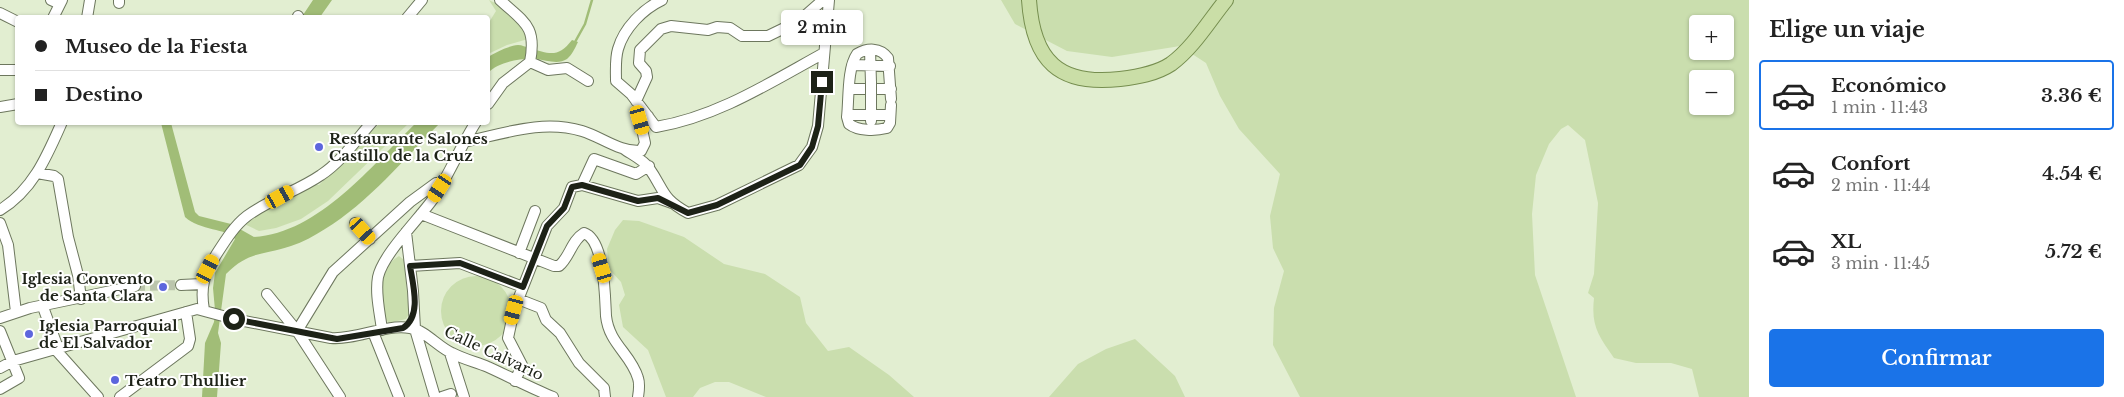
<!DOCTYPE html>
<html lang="es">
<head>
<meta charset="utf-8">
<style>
  :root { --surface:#fff; --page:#f6f6f6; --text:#222; --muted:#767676; --line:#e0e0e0; --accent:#1a73e8 }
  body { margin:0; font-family:"Libre Baskerville",serif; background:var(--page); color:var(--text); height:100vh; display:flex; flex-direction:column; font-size:19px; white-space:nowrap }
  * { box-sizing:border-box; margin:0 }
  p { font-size:16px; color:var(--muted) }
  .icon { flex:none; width:28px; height:28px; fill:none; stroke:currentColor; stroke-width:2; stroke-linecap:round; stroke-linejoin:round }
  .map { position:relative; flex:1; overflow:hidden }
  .side { display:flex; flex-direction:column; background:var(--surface); width:375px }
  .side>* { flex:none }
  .top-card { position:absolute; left:15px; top:15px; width:475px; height:110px; border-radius:5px; box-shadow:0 1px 4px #0004; display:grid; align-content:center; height:110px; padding:0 20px; background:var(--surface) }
  .controls { position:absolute; left:1689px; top:15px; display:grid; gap:10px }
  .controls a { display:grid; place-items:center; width:45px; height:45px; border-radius:5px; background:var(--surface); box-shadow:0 1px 4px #0004; font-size:25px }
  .end { position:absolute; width:22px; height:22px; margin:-11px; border:6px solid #1d2217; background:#fff; box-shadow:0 0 0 2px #fff }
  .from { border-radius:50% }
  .bubble { position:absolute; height:35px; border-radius:5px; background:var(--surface); box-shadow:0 1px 4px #0004; font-size:16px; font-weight:600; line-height:35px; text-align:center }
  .car { position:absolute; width:15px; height:30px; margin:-15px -8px; border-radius:6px; box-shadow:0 0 4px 1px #0007; background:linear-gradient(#f5c518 24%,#345 0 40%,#f5c518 0 76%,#345 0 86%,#f5c518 0) }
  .top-card b { display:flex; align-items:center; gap:18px; height:48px; font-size:19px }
  .top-card b+b { border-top:1px solid var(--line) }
  .top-card i { width:12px; height:12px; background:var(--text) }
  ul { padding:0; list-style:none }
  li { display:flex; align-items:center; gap:15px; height:70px; margin:0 10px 8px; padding:0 10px; border:2px solid transparent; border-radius:5px }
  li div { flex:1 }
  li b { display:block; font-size:19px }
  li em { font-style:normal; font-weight:600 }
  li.current { border-color:var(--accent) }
  li>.icon { width:45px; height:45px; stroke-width:1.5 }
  h2 { padding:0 20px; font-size:22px; line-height:60px }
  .primary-button { display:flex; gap:10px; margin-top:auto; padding:10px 20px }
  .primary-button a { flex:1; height:58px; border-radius:5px; background:var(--accent); color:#fff; font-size:20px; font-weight:600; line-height:58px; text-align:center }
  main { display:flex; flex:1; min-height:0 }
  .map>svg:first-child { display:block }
</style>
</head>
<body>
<main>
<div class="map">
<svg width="1749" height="397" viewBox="0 0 1749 397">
  <rect width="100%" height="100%" fill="#e2eed1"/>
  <!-- green -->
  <path fill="#cadeae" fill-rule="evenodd" d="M489,0C503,6 523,24 528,39L507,45L488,54V24L496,11Z
    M1001,0H1749V397H1699L1692,369L1671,363H1636L1614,358C1598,335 1591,326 1594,298L1588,293L1594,274L1598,203L1585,140L1568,125L1561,129L1549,144L1536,175L1532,214L1535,275L1576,397H1300L1273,345L1274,308L1284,271L1273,248L1270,216L1280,174L1239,129L1220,96L1206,63L1180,46L1112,57L1067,51L1015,24ZM1698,24H1725V51H1698ZM1698,79H1725V106H1698Z
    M380,123H409L328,201L301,219L276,228L259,231L240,222L302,185H319Z
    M623,220L639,221L684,237L724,264L765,274L800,297L806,323L828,351L849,347L889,375L914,397H766L729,382H715L700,388L693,397H666L648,350L623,327L619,305L625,295L621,282L609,269L607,249L615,230Z
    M399,256L404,260L409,314L406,319L389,323L385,319C383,297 376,269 399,256Z
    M441 311a35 35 0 1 1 70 0a35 35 0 1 1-70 0Z
    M1135,339L1175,376L1185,397H1049L1078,364L1106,349Z"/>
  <!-- water -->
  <path fill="#a1bd77" d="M313,0H332L320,17L301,18Z
    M572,40L578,42C575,48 572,55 567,59C558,65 546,60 536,59C521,58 498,62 488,73V57C496,52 508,46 518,45C522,45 526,47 529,48C550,54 558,58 572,40Z
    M161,123H171L195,212L199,216L231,224L254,237C319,233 372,165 416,123H440C405,158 368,203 325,229C314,236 303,242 291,246C262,256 250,250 226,274L218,333L221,343L217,397H202L205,343L214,322L215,310L213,288L215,273L235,239C227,228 200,231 185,217Z"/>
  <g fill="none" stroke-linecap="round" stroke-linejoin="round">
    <!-- stream -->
    <path stroke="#a1bd77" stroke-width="2.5" d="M575,42L585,24L592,0"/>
    <!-- minor-tunnel -->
    <path stroke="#bbc5ac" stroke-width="10" stroke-dasharray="10 5" stroke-linecap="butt" d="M135,286L181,285"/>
    <!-- minor casing -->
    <g stroke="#6d775e" stroke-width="12">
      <path id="minor" d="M51,0L60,4
        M662,0C643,9 624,28 618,49C615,59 616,71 616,81L631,94L656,127C717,117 771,82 824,53
        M119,3V0
        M0,13L18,22
        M298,16L299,18
        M53,18L62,0
        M87,18L90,0
        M407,18L422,0
        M870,50L871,83
        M530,62L548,70L567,68L588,81
        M852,65L890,66
        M0,70H18
        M850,89H891
        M871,96V121
        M636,101L647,77L646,71L639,63L640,50L661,29L671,26L708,30L717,27L730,28L742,36H768L799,21L823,0
        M488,104L503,83L530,62C537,26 524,22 500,0
        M891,105L890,123L887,128C875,131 858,131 849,124L847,117C849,100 847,68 857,54C867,48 880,47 888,58L891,99
        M0,107L18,104
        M848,115H890
        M464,142C503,134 542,119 582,131C602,137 619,152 641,151L645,143L640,120L648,116
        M624,149C631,154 645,161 649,168C665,191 661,198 688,213L717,205L799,165L812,147L818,126L829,0
        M37,173L54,176L58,179L68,237L78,275L81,299
        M582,185L594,159L636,174L649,166
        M0,210C33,190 47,156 62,122
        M421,214L554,266H559C570,257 571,241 584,233C605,240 605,298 606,316C609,344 631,354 638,378C640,384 639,391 638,397
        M0,223L8,245L16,312
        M355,223L370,239
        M406,232L413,291L415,329L435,397
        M519,253L535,211
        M410,266L460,263L523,287
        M181,285L202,284
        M267,294L297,331L340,397
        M518,299L541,308L546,320L560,333L579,363L604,388L605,397
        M43,307L58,348
        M204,310C200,287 204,275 216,255C225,241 234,226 247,216C270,199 298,191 321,175C341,162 356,140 372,122
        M0,318L30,308L135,286
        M382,330C380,313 375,294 378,277C383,254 419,219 433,199C449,175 460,147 476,122
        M0,331L19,378L0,389
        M297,331L333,272L410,202L436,183L440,188
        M373,332L399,397
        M55,349L98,397
        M450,353L464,397
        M0,368L13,361L197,309L234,319L331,338C357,340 383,324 410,328C425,330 438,347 452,353C463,359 476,362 488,367C510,377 531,388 553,397
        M515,381L522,365L508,338L514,310L547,226L564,208L572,187L582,185L638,201L658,198L672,203
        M120,397L188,346L190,339L186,312
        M442,397L451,394"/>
    </g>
    <!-- major casing -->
    <g stroke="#768e4f" stroke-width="16">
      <path id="major" d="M1029,0C1033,61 1059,86 1120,79C1137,77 1156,74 1171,64C1193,48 1209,21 1226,0"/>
    </g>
    <!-- minor -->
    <use href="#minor" stroke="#fff" stroke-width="10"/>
    <!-- major -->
    <use href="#major" stroke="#cadea7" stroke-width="14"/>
    <!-- minor-bridge casing -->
    <g stroke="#6d775e" stroke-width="12" stroke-linecap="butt">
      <path id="minor-bridge" d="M871,83V96"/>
    </g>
    <!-- minor-bridge -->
    <use href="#minor-bridge" stroke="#fff" stroke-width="10"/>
  </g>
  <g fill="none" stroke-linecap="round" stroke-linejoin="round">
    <!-- route -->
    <path stroke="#1d2217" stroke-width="6" d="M234,319L337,339L403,328C422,316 413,285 410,266L460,263L523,287L547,226L564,208L572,187L582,185L638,201L658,198L688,213L717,205L800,165L812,147L818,126L822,82"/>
  </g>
  <!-- markers -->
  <g fill="#5d66dd" stroke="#fff" stroke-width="2">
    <circle cx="319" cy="147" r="5"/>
    <circle cx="163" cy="287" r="5"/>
    <circle cx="29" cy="334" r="5"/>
    <circle cx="115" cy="380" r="5"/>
  </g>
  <g text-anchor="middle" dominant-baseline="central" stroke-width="4" stroke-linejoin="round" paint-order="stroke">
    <!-- poi labels -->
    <g font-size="15" font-weight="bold" fill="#1d2217" stroke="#fff" text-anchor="start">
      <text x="329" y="138">Restaurante Salones<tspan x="329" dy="17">Castillo de la Cruz</tspan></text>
      <text x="153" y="278" text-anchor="end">Iglesia Convento<tspan x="153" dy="17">de Santa Clara</tspan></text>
      <text x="39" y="325">Iglesia Parroquial<tspan x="39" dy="17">de El Salvador</tspan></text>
      <text x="125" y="380">Teatro Thullier</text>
    </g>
    <!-- street labels -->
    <g font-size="15" fill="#1d2217" stroke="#fff">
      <text transform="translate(494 353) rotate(25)">Calle Calvario</text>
    </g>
  </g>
</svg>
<div class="controls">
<a>+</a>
<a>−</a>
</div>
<i class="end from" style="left:234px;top:319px"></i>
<i class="end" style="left:822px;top:82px"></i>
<div class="bubble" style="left:781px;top:10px;width:82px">2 min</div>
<i class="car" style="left:640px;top:120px;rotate:164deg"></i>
<i class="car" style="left:440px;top:188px;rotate:213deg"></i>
<i class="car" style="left:280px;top:197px;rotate:61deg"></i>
<i class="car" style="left:363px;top:231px;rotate:138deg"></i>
<i class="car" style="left:602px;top:268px;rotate:343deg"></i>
<i class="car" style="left:208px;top:269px;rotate:27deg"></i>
<i class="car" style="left:514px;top:310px;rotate:195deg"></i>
<div class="top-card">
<b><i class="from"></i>Museo de la Fiesta</b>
<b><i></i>Destino</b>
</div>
</div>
<section class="side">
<h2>Elige un viaje</h2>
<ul>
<li class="current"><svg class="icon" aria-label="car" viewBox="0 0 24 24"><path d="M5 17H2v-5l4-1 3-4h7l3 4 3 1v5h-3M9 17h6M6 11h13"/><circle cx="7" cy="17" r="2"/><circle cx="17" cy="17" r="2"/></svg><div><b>Económico</b><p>1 min · 11:43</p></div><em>3.36 €</em></li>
<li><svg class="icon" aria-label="car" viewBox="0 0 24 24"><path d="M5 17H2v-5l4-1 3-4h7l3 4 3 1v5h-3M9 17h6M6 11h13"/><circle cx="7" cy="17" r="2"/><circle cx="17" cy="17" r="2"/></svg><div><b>Confort</b><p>2 min · 11:44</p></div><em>4.54 €</em></li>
<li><svg class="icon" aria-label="car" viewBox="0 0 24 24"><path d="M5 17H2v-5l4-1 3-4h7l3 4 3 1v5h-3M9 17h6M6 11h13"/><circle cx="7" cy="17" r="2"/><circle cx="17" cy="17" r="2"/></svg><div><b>XL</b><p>3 min · 11:45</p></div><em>5.72 €</em></li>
</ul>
<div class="primary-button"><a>Confirmar</a></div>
</section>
</main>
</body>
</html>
